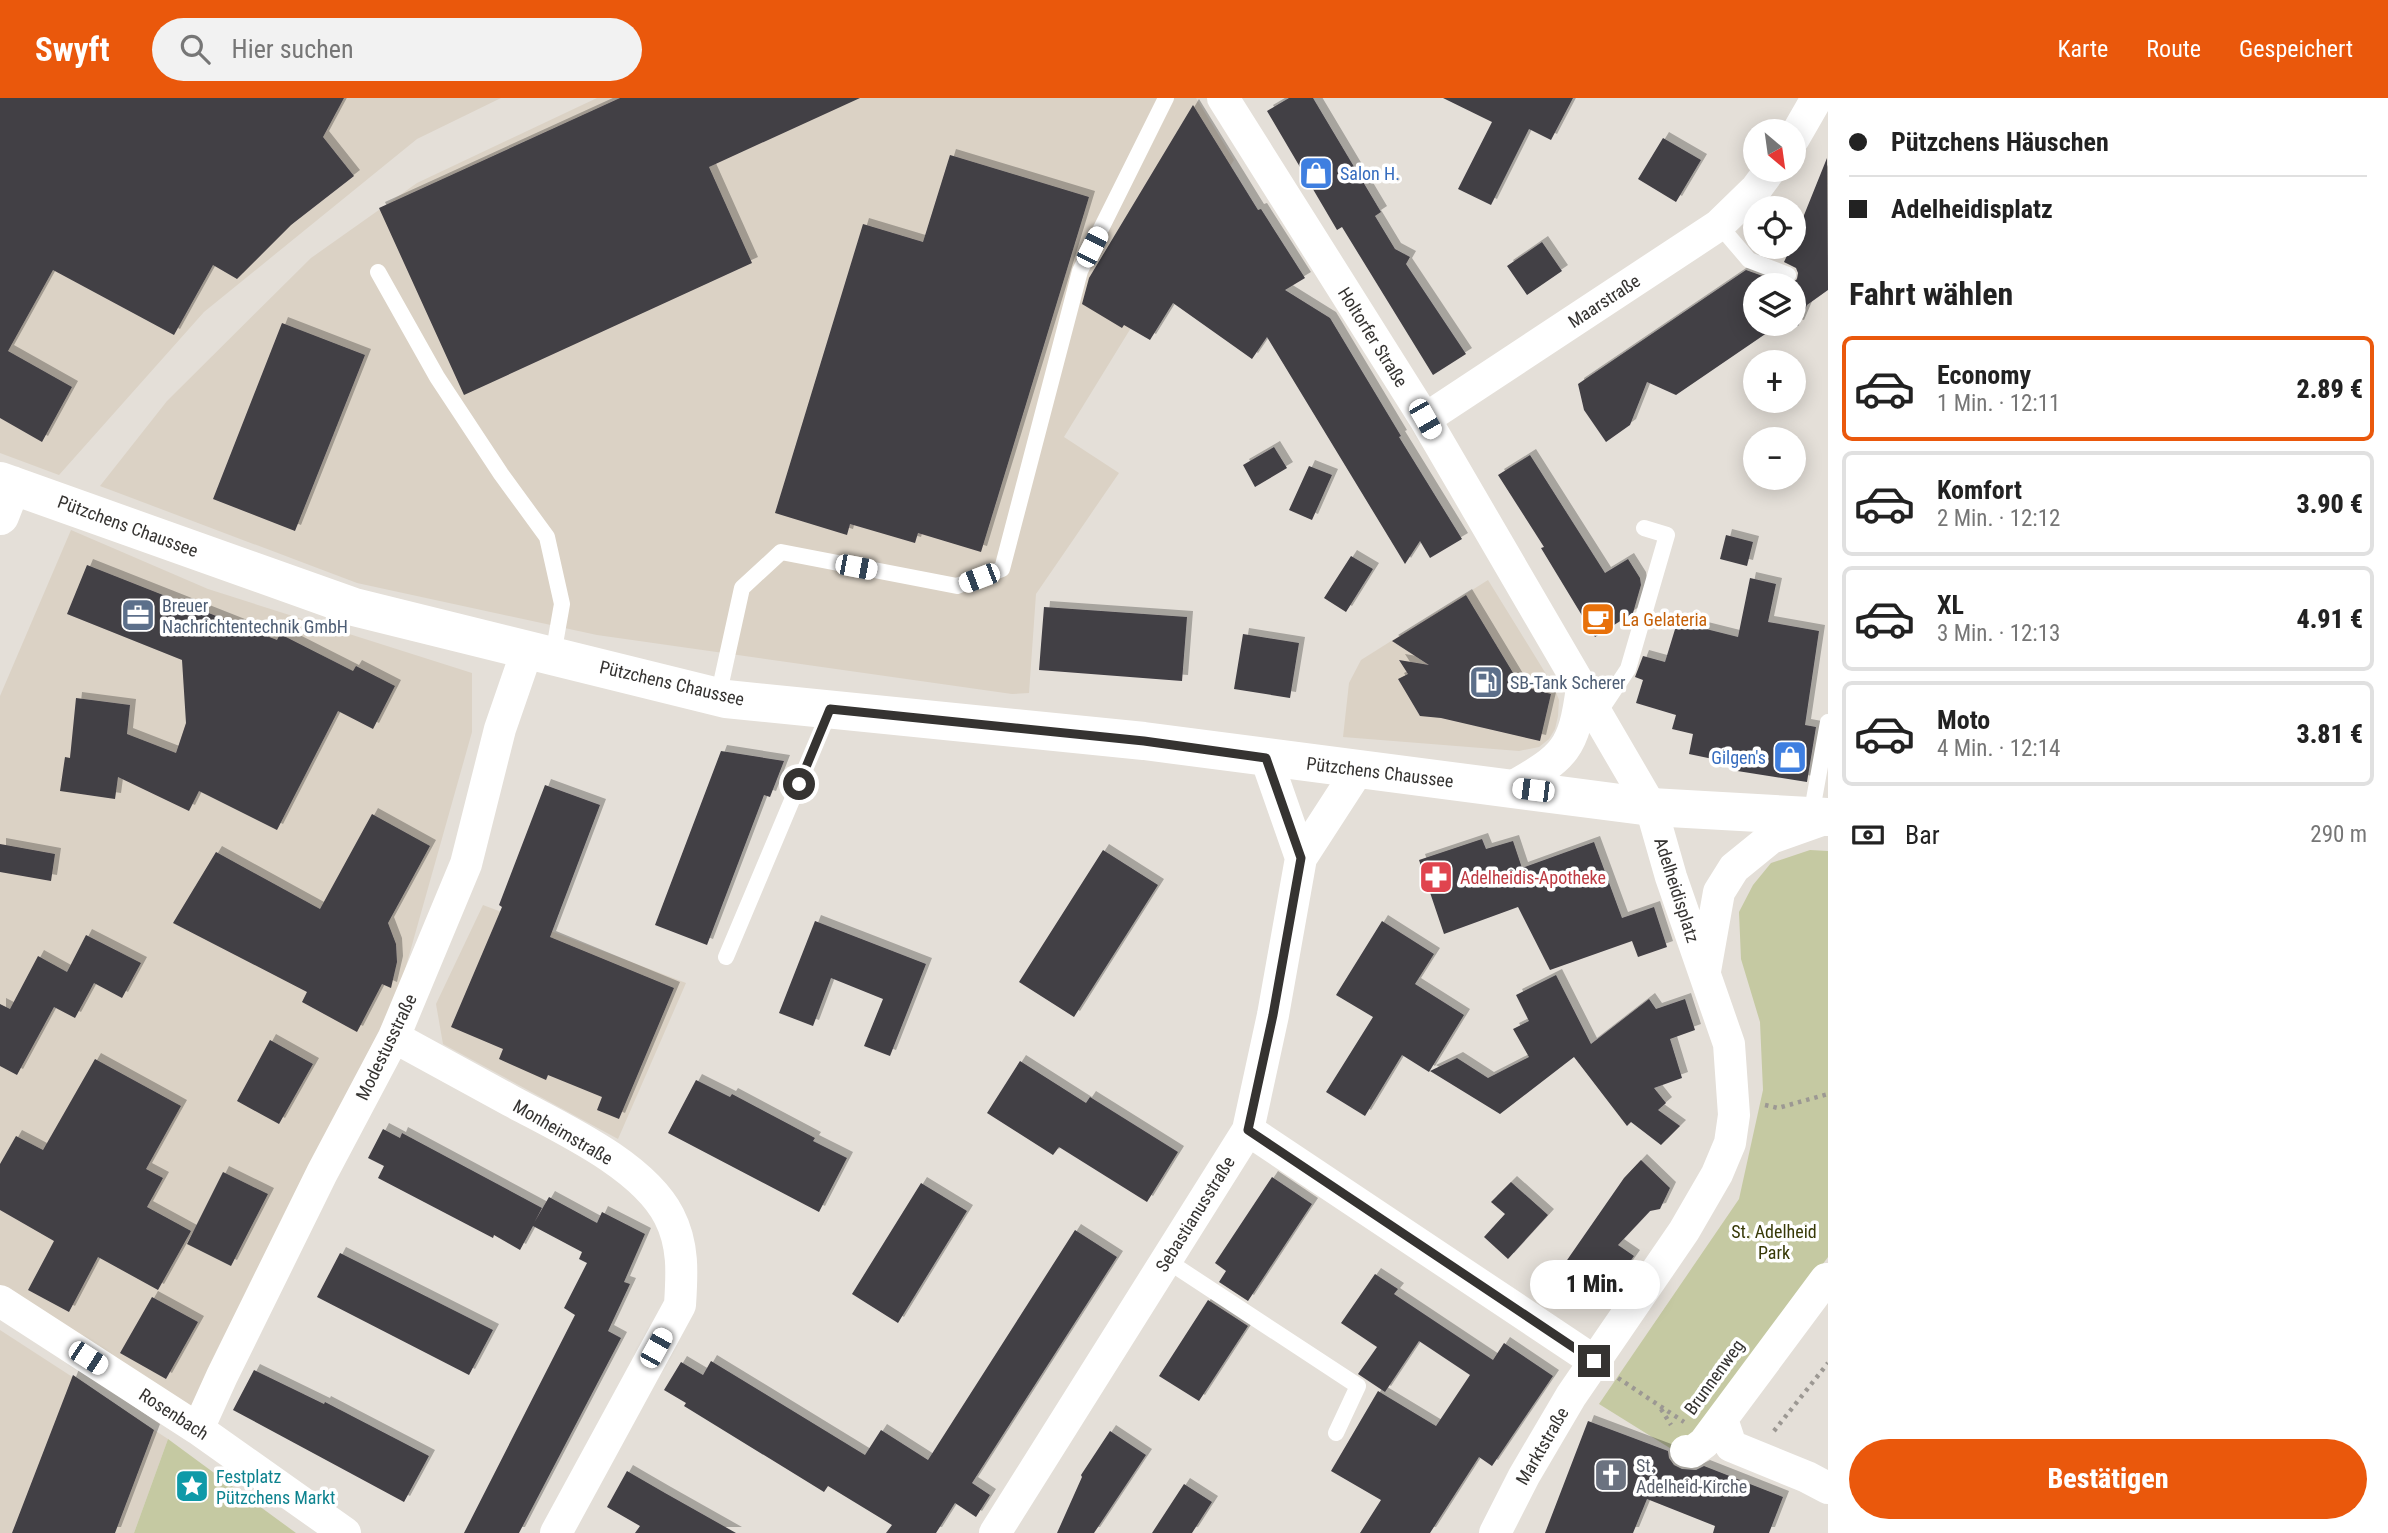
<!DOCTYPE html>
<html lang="de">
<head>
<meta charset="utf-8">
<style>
  :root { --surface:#fff; --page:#f2f2f2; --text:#222; --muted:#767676; --line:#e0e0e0; --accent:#ea580c }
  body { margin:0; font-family:"Roboto Condensed",sans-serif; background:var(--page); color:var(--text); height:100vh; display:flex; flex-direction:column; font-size:26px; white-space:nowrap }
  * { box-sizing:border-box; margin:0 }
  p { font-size:23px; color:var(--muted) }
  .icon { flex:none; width:38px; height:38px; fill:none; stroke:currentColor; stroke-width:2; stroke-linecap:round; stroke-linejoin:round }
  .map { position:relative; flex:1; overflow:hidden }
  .details { display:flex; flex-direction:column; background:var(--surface); width:560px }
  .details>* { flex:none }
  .guide { display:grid; align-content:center; height:154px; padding:0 21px; background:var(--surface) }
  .needle { width:46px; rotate:151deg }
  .controls { position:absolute; left:1743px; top:21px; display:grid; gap:14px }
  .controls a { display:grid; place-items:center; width:63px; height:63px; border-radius:50%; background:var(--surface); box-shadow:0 4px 18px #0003; font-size:35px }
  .end { position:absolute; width:32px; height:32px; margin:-16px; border:9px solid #353331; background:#fff; box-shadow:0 0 0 4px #fff }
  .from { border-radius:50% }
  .bubble { position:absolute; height:49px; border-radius:24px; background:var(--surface); box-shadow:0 4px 18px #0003; font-size:23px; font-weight:800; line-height:49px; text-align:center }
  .car { position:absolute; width:21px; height:42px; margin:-21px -10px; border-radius:9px; box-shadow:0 0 5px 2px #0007; background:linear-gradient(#fff 24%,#345 0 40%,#fff 0 76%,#345 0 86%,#fff 0) }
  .guide b { display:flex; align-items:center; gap:24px; height:66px; font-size:26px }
  .guide b+b { border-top:2px solid var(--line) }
  .guide i { width:18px; height:18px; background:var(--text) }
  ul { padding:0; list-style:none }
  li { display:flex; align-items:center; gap:21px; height:105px; margin:0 14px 10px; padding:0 7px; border:4px solid var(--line); border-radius:10px }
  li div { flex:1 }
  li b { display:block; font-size:26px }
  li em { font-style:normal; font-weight:800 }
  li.active { border-color:var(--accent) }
  li>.icon { width:63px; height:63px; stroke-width:1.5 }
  h2 { padding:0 21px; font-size:32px; line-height:84px }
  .pay { display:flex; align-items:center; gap:18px; height:77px; padding:0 21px; font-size:26px }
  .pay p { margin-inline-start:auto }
  .cta { display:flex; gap:14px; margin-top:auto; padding:14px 21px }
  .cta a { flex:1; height:80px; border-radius:42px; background:var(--accent); color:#fff; font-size:28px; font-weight:800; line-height:80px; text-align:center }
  header { display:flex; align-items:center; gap:42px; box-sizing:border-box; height:98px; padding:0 35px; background:var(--accent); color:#fff }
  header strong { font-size:33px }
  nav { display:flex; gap:38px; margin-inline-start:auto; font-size:24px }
  .search { width:490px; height:63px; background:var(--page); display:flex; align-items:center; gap:18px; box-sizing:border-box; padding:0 24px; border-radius:38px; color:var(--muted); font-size:26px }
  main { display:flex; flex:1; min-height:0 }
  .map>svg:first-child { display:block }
</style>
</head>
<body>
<header>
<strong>Swyft</strong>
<div class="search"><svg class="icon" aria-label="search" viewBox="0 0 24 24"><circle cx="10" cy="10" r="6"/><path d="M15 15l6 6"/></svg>Hier suchen</div>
<nav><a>Karte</a><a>Route</a><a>Gespeichert</a></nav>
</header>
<main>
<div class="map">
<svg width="1828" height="1435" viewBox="0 0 1828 1435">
  <defs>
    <filter id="shadow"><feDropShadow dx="6" dy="-6" stdDeviation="0" flood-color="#0004"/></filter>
  </defs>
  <rect width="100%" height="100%" fill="#e4dfd8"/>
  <!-- built -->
  <path fill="#dbd2c5" d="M0,0H501L417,41L204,214L59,377L0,355Z
    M597,0H1196L1234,62L1064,339L1119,375L1036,496L1029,595L1012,596L597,537L357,485L100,388L167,303L311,160L417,85Z
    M71,432L208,491L472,575V634L399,893L189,1313L0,1188V598Z
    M1488,482L1554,589L1559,602L1558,618L1555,631L1549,641L1539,649L1519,653L1343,639L1349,585L1361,562Z
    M483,807L686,885L618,1041L443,946L436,906Z
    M0,1232L168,1341L134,1435H0Z"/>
  <!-- green -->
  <path fill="#c5c9a2" d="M1810,752L1828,753V1159L1686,1353L1681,1357L1599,1306L1739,1101L1763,992L1760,924L1741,861L1739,814L1753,787L1771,765Z
    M168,1341L296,1435H134Z"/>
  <!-- building -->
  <path fill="#423f45" filter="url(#shadow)" d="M0,0H344L323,39L354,78L291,127L237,181L213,167L174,237L53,172L8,253L72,289L42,344L0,320Z
    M620,0H860L709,69L752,165L464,297L379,110Z
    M1289,0H1313L1381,114L1375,118L1395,151L1410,159L1406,166L1466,256L1433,277L1342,129L1337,132L1267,13Z
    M1443,0H1573L1551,42L1529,31L1491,107L1458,91L1492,24Z
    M1193,7L1258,112L1261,111L1305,180L1285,192L1330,220L1401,338L1399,339L1462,441L1430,460L1420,443L1405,466L1267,239L1252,261L1173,205L1150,242L1124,227L1122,230L1082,206L1089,180Z
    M1663,40L1701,62L1676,104L1638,81Z
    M950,57L1089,99L981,454L918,435L915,445L850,426L847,437L775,415L863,126L923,144Z
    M1827,60L1828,192L1807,207L1798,228L1792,226H1794V187H1790L1797,181L1798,175L1796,170L1784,164L1791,149H1794V142Z
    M1542,144L1562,173L1527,197L1507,168Z
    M1746,172L1788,187H1755V226H1780L1676,297L1647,284L1630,327L1606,344L1584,312L1578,286Z
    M282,225L365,257L295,433L213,401Z
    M1274,349L1287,370L1255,389L1243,367Z
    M1530,357L1605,475L1628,461L1640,480L1641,487L1633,515L1595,539L1541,450L1544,449L1498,377Z
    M1309,368L1332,377L1312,422L1289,412Z
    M1726,437L1753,444L1747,468L1720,461Z
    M1351,458L1373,471L1346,514L1324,500Z
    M87,467L277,542L280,536L353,573L356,568L395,588L373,631L338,613L277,732L199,693L189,713L118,679L115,701L60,693L65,659L70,660L76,600L130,607L127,636L176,655L186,625L182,562L67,516Z
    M1750,480L1776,486L1768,524L1819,533L1805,627L1816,629L1807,684L1731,672L1732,665L1689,656L1693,636L1672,631L1676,617L1636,605L1643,582L1635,579L1643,558L1665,564L1676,528L1685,531L1686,526L1738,539Z
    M1466,497L1521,588L1551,596L1540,643L1441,620L1420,618L1398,581L1408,576L1399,562L1429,567L1392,543Z
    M1044,509L1187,519L1182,583L1039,572Z
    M1243,536L1299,545L1290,600L1234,591Z
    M721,653L784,663L770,699L764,697L707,847L655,827Z
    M545,687L600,707L550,839L674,890L619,1021L597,1012L602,999L548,977L546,982L499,961L503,951L451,929L502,809L499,807Z
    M372,716L430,748L388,825L396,846L397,864L391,890L382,886L357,934L302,904L307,894L173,825L216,754L320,811Z
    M1482,741L1486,751L1513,743L1522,770L1594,744L1622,820L1654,809L1667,849L1638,859L1632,843L1550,872L1518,809L1444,836L1419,762Z
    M0,746L55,756L51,783L0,774Z
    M1103,752L1158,787L1074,919L1019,884Z
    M815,823L926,866L890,958L864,948L883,901L831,880L813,928L779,915Z
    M1382,823L1434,856L1415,886L1464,917L1429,974L1402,957L1365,1018L1326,994L1373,919L1336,897Z
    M86,837L141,865L122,900L94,885L75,920L54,909L17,977L0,968V906L10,911L38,858L67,874Z
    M1556,877L1591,946L1649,901L1656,911L1685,901L1695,932L1670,941L1682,980L1654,990L1666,1005L1658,1012L1680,1028L1661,1047L1631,1024L1627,1028L1574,959L1500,1016L1430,973L1457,960L1488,980L1529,959L1513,931L1529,923L1516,897Z
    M270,942L313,966L279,1026L237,1003Z
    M95,961L181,1008L146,1071L163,1080L147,1109L191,1133L158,1192L98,1159L69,1214L28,1192L54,1143L0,1112V1066L16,1038L43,1052Z
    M1020,963L1086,1005L1090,999L1178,1054L1147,1104L1059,1049L1053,1057L987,1015Z
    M696,982L730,999L732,996L815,1040L813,1043L847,1060L819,1114L668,1035Z
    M383,1031L400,1040L402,1035L542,1110L534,1125L549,1099L597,1125L602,1114L645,1136L624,1184L630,1186L608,1233L621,1240L519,1435H464L575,1217L564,1210L587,1165L579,1161L582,1154L533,1128L520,1152L494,1137L493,1140L378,1080L384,1068L368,1060Z
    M1641,1062L1670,1090L1660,1111L1650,1113L1618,1147L1634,1158L1608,1195L1565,1165L1624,1080Z
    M223,1074L268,1096L231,1168L187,1146Z
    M1272,1079L1312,1106L1248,1203L1219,1184L1226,1173L1215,1165Z
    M1511,1084L1548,1117L1508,1161L1484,1139L1505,1116L1491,1104Z
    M921,1085L967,1113L898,1225L852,1196Z
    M1075,1132L1117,1159L972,1385L990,1397L976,1419L955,1405L936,1435H886L892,1427L828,1388L824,1394L684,1308L686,1305L664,1292L681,1264L703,1277L711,1263L865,1357L881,1332L928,1362Z
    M340,1155L493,1232L469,1277L317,1199Z
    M1375,1176L1398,1191L1394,1196L1493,1262L1504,1245L1553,1278L1492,1368L1479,1359L1430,1435H1360L1381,1402L1331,1373L1378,1293L1436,1328L1470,1277L1419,1243L1385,1294L1358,1276L1377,1249L1341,1225Z
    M152,1199L198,1224L166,1281L120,1255Z
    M1208,1202L1248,1228L1199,1303L1159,1278Z
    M254,1272L324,1306L325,1304L429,1358L404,1404L233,1312Z
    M73,1277L154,1332L115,1435H12Z
    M1588,1323L1668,1353L1669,1360L1674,1367L1682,1371L1696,1372L1704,1368L1783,1399L1769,1435H1713L1715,1428L1647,1401L1633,1435H1545Z
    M1110,1333L1146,1357L1094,1435H1057L1082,1379L1081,1377Z
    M627,1373L665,1395L736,1435H635L640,1428L607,1409Z
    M1184,1386L1212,1404L1192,1435H1152Z"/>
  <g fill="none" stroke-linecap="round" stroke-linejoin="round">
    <!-- path -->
    <path stroke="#9c9893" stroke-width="4.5" stroke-dasharray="3.5 5" stroke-linecap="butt" d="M1765,1007L1778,1010L1828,996
      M1618,1280L1684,1324
      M1661,1311L1671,1327
      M1774,1333L1828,1265"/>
    <!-- lane -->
    <path stroke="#fff" stroke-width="16" d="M1719,127L1749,162L1788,177
      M378,174L437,279L501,376L547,439L562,506L553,557
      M718,599L742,490L781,454L957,488L1002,471L1080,173L1166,0
      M1598,616L1628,571L1667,437L1644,430
      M1811,718L1828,624
      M726,859L830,612
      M1166,1162L1358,1288L1336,1335"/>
    <!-- street -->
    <path stroke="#fff" stroke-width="32" d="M1223,0L1425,321L1651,709L1671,779L1729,946L1734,1017L1730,1045L1717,1076L1684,1133L1571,1298L1524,1378L1495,1435
      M1794,40L1817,0
      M1425,321L1719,127L1756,91L1770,72
      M1266,660L1301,760
      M1512,689C1565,659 1574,651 1582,589
      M1705,873L1719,794L1734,770L1771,740L1822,722
      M394,939C433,960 472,982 511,1003C561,1030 643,1067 669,1118C684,1147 682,1176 680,1207L556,1435
      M1248,1032L1594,1263
      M0,1203L198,1331L345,1435
      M1722,1321L1731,1348L1807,1379L1828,1390
      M198,1331L222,1278L322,1075L394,939L466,766L500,631L528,550
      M1686,1353L1692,1354L1704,1345L1826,1181
      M995,1435L1248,1032L1273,917L1301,760L1358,672"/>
    <!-- secondary -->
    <path stroke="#fff" stroke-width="38" d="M0,383L354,509L726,601L1144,643L1651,709L1828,719
      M0,418L12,387"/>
  </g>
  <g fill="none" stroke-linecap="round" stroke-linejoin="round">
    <!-- route -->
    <path stroke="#353331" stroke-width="9" d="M799,686L830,611L1144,643L1266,660L1301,760L1273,917L1248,1032L1594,1263"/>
  </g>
  <!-- icons -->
  <defs>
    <g id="shop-square" transform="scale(1.75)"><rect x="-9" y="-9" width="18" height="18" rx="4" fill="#3f7fe0" stroke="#fff"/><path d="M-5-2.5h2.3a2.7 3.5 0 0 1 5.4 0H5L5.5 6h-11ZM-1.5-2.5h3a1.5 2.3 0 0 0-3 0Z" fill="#fff"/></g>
    <g id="office-square" transform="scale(1.75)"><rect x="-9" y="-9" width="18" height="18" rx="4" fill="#5c6f8a" stroke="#fff"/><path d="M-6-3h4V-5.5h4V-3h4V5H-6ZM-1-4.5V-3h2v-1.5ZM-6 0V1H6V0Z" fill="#fff"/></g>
    <g id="cafe-square" transform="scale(1.75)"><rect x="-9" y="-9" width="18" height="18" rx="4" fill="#e8710a" stroke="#fff"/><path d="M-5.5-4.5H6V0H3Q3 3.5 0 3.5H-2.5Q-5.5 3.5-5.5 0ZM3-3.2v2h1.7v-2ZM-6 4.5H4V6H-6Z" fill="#fff"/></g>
    <g id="fuel-square" transform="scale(1.75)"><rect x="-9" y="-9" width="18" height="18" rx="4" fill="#5c6f8a" stroke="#fff"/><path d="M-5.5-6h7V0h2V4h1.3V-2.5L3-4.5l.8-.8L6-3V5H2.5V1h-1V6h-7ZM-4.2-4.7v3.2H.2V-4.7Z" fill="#fff"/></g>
    <g id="pharmacy-square" transform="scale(1.75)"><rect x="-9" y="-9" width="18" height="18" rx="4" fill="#e0444e" stroke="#fff"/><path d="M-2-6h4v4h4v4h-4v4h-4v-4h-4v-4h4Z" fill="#fff"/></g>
    <g id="church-square" transform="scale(1.75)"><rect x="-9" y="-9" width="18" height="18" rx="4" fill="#6b7280" stroke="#fff"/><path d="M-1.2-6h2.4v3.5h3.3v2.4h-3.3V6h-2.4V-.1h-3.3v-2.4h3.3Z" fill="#fff"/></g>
    <g id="sight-square" transform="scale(1.75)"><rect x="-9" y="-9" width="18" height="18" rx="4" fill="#0f9aa8" stroke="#fff"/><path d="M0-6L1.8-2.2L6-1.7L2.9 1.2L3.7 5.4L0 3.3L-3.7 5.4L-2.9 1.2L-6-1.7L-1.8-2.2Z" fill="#fff"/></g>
  </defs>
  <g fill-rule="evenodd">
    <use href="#shop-square" x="1316" y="75"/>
    <use href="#office-square" x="138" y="517"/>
    <use href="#cafe-square" x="1598" y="521"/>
    <use href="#fuel-square" x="1486" y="584"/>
    <use href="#shop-square" x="1790" y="659"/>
    <use href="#pharmacy-square" x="1436" y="779"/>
    <use href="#church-square" x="1611" y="1377"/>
    <use href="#sight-square" x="192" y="1388"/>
  </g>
  <g text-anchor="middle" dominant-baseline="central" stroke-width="7" stroke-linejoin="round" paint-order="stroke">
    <!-- shop labels -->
    <g font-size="18" fill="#366cbe" stroke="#fff" text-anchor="start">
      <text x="1340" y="75">Salon H.</text>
      <text x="1766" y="659" text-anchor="end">Gilgen's</text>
    </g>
    <!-- street labels -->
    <g font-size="18" fill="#353331" stroke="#fff">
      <text transform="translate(1604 203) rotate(-33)">Maarstraße</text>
      <text transform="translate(1373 239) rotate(58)">Holtorfer Straße</text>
      <text transform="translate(128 428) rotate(20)">Pützchens Chaussee</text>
      <text transform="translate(672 585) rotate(13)">Pützchens Chaussee</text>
      <text transform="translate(1380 674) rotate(7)">Pützchens Chaussee</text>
      <text transform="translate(1677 792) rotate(72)">Adelheidisplatz</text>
      <text transform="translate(386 949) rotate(-64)">Modestusstraße</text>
      <text transform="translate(563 1034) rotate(30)">Monheimstraße</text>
      <text transform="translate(1195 1116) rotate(-58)">Sebastianusstraße</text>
      <text transform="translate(1714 1279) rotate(-54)">Brunnenweg</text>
      <text transform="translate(174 1316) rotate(33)">Rosenbach</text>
      <text transform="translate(1542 1348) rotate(-60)">Marktstraße</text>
    </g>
    <!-- service labels -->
    <g font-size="18" fill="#4e5e75" stroke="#fff" text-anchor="start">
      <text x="162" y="507">Breuer<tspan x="162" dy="21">Nachrichtentechnik GmbH</tspan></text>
      <text x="1510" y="584">SB-Tank Scherer</text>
    </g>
    <!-- food labels -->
    <g font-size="18" fill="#c56008" stroke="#fff" text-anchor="start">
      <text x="1622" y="521">La Gelateria</text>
    </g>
    <!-- health labels -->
    <g font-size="18" fill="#be3a42" stroke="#fff" text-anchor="start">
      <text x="1460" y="779">Adelheidis-Apotheke</text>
    </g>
    <!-- park labels -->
    <g font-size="18" fill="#373906" stroke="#fff">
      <text x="1774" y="1133">St. Adelheid<tspan x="1774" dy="21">Park</tspan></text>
    </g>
    <!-- worship labels -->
    <g font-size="18" fill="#5b616d" stroke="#fff" text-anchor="start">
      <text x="1636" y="1367">St.<tspan x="1636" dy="21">Adelheid-Kirche</tspan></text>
    </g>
    <!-- culture labels -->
    <g font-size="18" fill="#0d838f" stroke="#fff" text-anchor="start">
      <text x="216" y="1378">Festplatz<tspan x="216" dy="21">Pützchens Markt</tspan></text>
    </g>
  </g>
</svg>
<div class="controls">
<a><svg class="needle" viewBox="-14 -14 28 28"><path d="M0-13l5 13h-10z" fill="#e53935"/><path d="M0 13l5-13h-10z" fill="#767676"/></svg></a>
<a><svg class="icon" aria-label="locate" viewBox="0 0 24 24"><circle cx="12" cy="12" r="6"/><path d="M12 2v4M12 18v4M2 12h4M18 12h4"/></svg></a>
<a><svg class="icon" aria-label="layers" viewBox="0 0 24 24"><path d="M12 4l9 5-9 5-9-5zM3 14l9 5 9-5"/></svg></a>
<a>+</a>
<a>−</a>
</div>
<i class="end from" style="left:799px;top:686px"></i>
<i class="end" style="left:1594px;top:1263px"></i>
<div class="bubble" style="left:1530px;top:1162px;width:130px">1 Min.</div>
<i class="car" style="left:1092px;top:149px;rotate:27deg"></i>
<i class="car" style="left:1425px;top:321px;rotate:150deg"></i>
<i class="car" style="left:856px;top:469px;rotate:101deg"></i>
<i class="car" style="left:979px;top:480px;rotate:249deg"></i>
<i class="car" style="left:1533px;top:692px;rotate:277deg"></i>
<i class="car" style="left:656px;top:1250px;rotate:29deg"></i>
<i class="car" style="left:88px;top:1260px;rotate:123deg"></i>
</div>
<section class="details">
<div class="guide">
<b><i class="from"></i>Pützchens Häuschen</b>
<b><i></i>Adelheidisplatz</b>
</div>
<h2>Fahrt wählen</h2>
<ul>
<li class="active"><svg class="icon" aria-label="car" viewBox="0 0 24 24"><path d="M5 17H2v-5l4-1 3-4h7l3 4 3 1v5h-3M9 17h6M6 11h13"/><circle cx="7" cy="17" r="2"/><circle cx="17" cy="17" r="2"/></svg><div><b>Economy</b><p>1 Min. · 12:11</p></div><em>2.89 €</em></li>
<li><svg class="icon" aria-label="car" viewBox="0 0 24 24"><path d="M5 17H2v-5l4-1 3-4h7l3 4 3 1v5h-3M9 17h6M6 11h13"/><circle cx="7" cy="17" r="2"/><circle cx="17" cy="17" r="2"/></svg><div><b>Komfort</b><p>2 Min. · 12:12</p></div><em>3.90 €</em></li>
<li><svg class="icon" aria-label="car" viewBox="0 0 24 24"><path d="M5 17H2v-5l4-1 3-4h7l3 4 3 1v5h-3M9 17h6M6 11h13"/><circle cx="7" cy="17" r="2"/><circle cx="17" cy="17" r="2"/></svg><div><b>XL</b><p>3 Min. · 12:13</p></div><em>4.91 €</em></li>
<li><svg class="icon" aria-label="car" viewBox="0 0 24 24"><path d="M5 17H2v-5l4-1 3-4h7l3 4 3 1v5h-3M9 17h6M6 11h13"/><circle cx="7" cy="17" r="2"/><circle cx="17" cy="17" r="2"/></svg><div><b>Moto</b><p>4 Min. · 12:14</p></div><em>3.81 €</em></li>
</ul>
<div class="pay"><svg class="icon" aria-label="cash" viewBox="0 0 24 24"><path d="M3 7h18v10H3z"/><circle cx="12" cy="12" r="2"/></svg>Bar<p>290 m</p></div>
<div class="cta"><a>Bestätigen</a></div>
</section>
</main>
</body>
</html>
